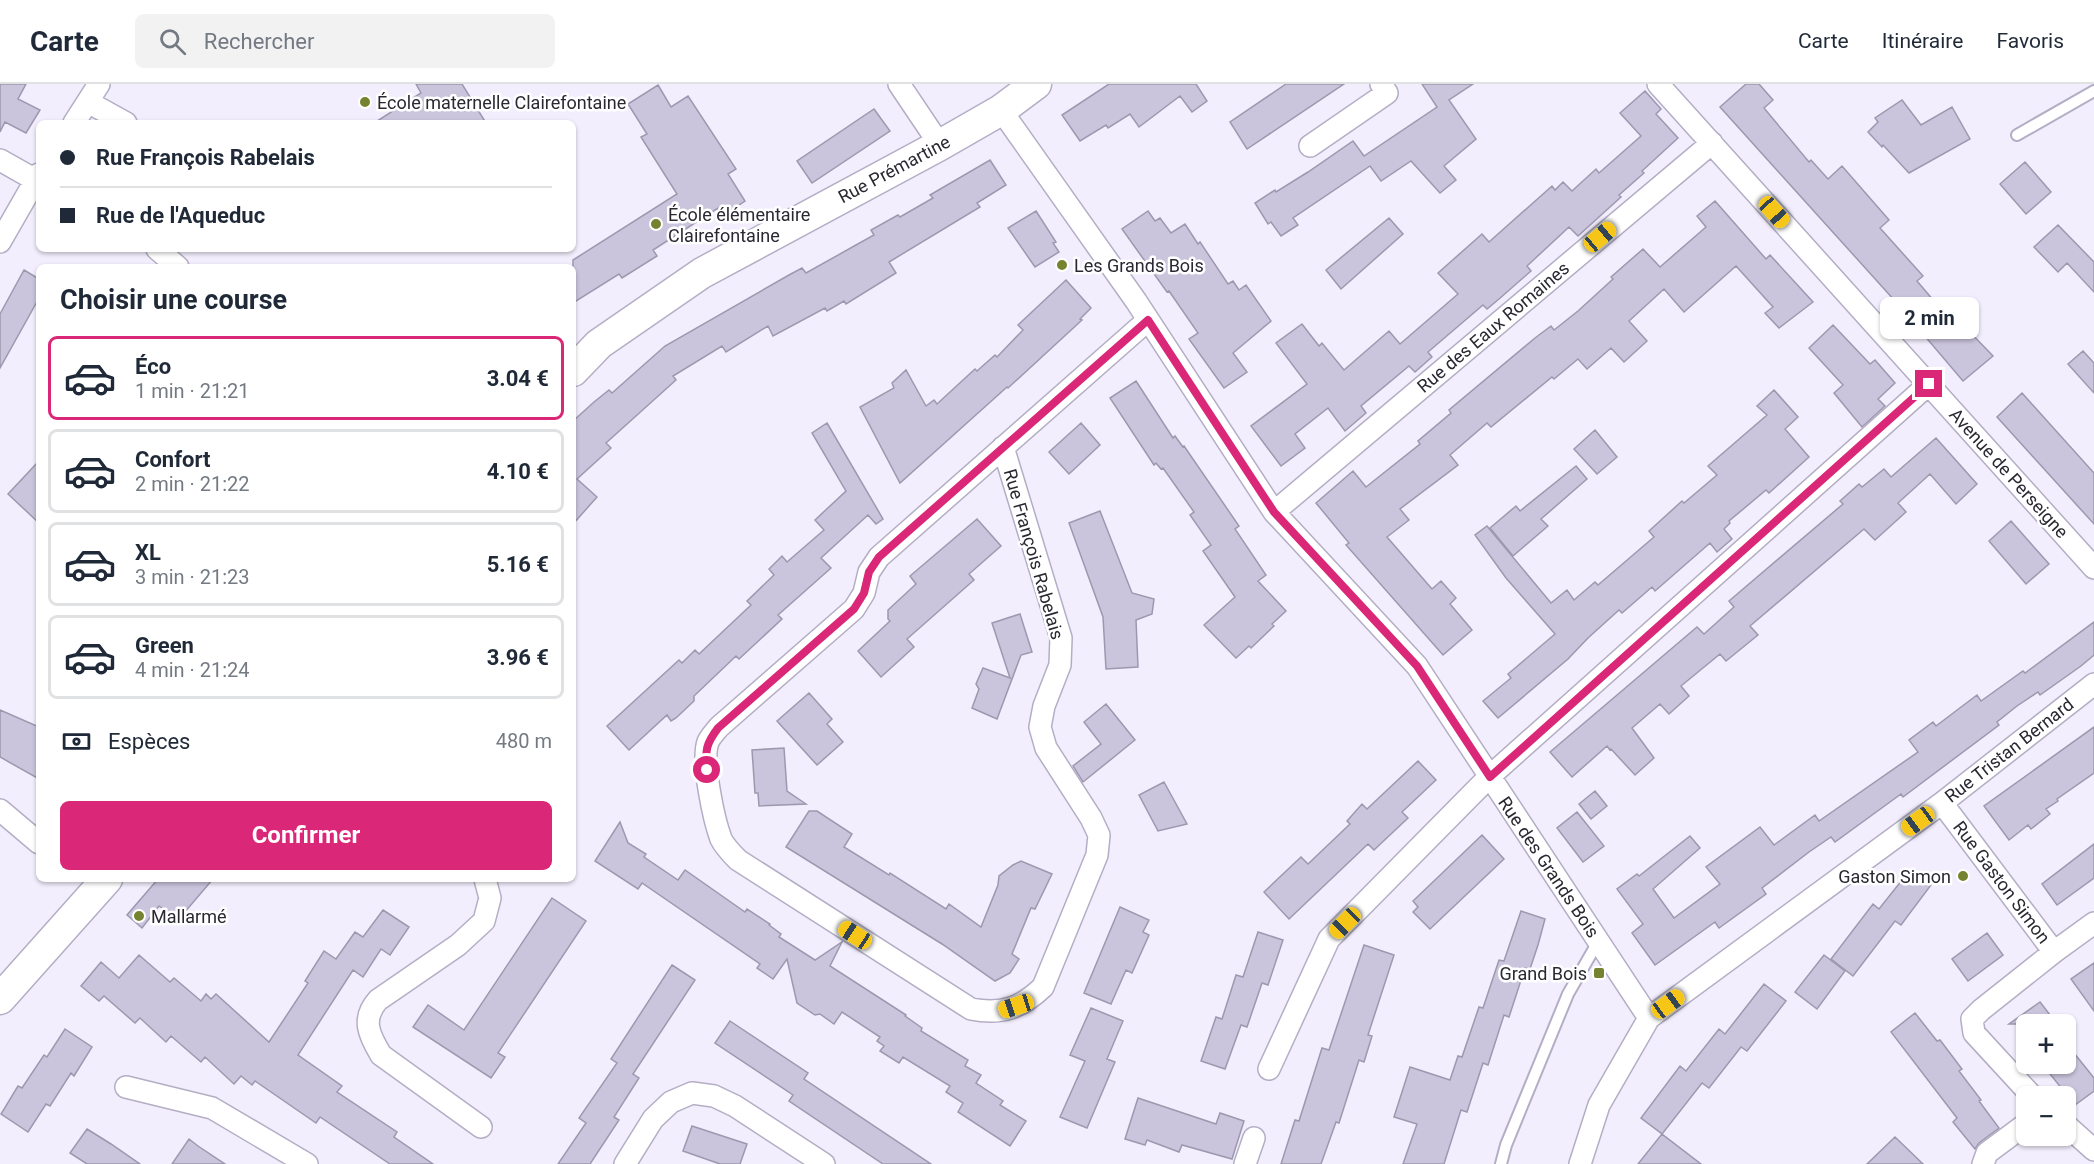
<!DOCTYPE html>
<html lang="fr">
<head>
<meta charset="utf-8">
<style>
  :root { --surface:#fff; --page:#f2f2f3; --text:#1f2937; --muted:#747a83; --line:#e0e1e3; --accent:#db2777 }
  body { margin:0; font-family:Roboto,sans-serif; background:var(--page); color:var(--text); height:100vh; display:flex; flex-direction:column; font-size:22px; white-space:nowrap }
  * { box-sizing:border-box; margin:0 }
  p { font-size:20px; color:var(--muted) }
  .icon { flex:none; width:33px; height:33px; fill:none; stroke:currentColor; stroke-width:2; stroke-linecap:round; stroke-linejoin:round }
  .map { position:relative; flex:1; overflow:hidden }
  .drawer { position:absolute; left:36px; top:180px; width:540px; height:618px; display:flex; flex-direction:column; background:var(--surface); border-radius:9px; box-shadow:0 2px 4px #0004 }
  .drawer>* { flex:none }
  .banner { position:absolute; left:36px; top:36px; width:540px; height:132px; border-radius:9px; box-shadow:0 2px 4px #0004; display:grid; align-content:center; height:132px; padding:0 24px; background:var(--surface) }
  .tools { position:absolute; left:2016px; top:930px; display:grid; gap:12px }
  .tools a { display:grid; place-items:center; width:60px; height:60px; border-radius:9px; background:var(--surface); box-shadow:0 2px 4px #0004; font-size:30px }
  .end { position:absolute; width:27px; height:27px; margin:-14px; border:8px solid #db2777; background:#fff; box-shadow:0 0 0 3px #fff }
  .from { border-radius:50% }
  .bubble { position:absolute; height:42px; border-radius:9px; background:var(--surface); box-shadow:0 2px 4px #0004; font-size:20px; font-weight:700; line-height:42px; text-align:center }
  .car { position:absolute; width:18px; height:36px; margin:-18px -9px; border-radius:8px; box-shadow:0 0 4px 2px #0007; background:linear-gradient(#f5c518 24%,#345 0 40%,#f5c518 0 76%,#345 0 86%,#f5c518 0) }
  .banner b { display:flex; align-items:center; gap:21px; height:57px; font-size:22px }
  .banner b+b { border-top:2px solid var(--line) }
  .banner i { width:15px; height:15px; background:var(--text) }
  ul { padding:0; list-style:none }
  li { display:flex; align-items:center; gap:18px; height:84px; margin:0 12px 9px; padding:0 12px; border:3px solid var(--line); border-radius:9px }
  li div { flex:1 }
  li b { display:block; font-size:22px }
  li em { font-style:normal; font-weight:700 }
  li.selected { border-color:var(--accent) }
  li>.icon { width:54px; height:54px; stroke-width:1.5 }
  h2 { padding:0 24px; font-size:27px; line-height:72px }
  .pay { display:flex; align-items:center; gap:15px; height:66px; padding:0 24px; font-size:22px }
  .pay p { margin-inline-start:auto }
  .action { display:flex; gap:12px; margin-top:auto; padding:12px 24px }
  .action a { flex:1; height:69px; border-radius:9px; background:var(--accent); color:#fff; font-size:24px; font-weight:700; line-height:69px; text-align:center }
  header { display:flex; align-items:center; gap:36px; box-sizing:border-box; height:84px; padding:0 30px; background:var(--surface); border-bottom:2px solid var(--line) }
  header strong { font-size:28px }
  nav { display:flex; gap:33px; margin-inline-start:auto; font-size:21px }
  .search { width:420px; height:54px; background:var(--page); display:flex; align-items:center; gap:15px; box-sizing:border-box; padding:0 21px; border-radius:9px; color:var(--muted); font-size:22px }
  .map>svg:first-child { display:block }
</style>
</head>
<body>
<header>
<strong>Carte</strong>
<div class="search"><svg class="icon" aria-label="search" viewBox="0 0 24 24"><circle cx="10" cy="10" r="6"/><path d="M15 15l6 6"/></svg>Rechercher</div>
<nav><a>Carte</a><a>Itinéraire</a><a>Favoris</a></nav>
</header>
<div class="map">
<svg width="2094" height="1080" viewBox="0 0 2094 1080">
  <rect width="100%" height="100%" fill="#f2eefd"/>
  <!-- building -->
  <path fill="#cac4dc" stroke="#9e98af" stroke-width="1.5" d="M0,0H26L18,15L40,26L26,49L5,38L0,48Z
    M416,0H462L486,39H374L421,9Z
    M1109,0H1196L1207,17L1192,28L1180,12L1139,43L1130,30L1108,44L1106,41L1080,57L1062,31Z
    M1286,0H1344L1247,65L1230,38Z
    M1422,0H1473L1449,16L1476,55L1444,82L1456,96L1440,109L1411,77L1381,97L1370,82L1293,134L1298,141L1281,152L1271,138L1268,140L1255,119L1275,106L1276,108L1308,88L1353,57L1364,72L1437,23Z
    M1746,0H1759L1773,16L1764,24L1809,78L1811,76L1828,95L1842,82L1889,136L1880,144L1923,192L1917,197L1957,244L1962,240L1993,272L1963,297L1895,217L1720,23Z
    M658,1L671,23L688,12L736,85L728,90L745,117L723,132L718,124L653,166L657,172L622,194L619,190L573,219V176L677,110L641,53L647,50L628,20Z
    M1645,7L1661,25L1656,30L1678,54L1642,87L1644,89L1619,111L1621,113L1578,152L1569,143L1527,182L1531,187L1499,215L1487,225L1483,221L1428,268L1432,273L1415,288L1409,282L1361,322L1366,329L1345,347L1328,324L1295,350L1305,364L1281,382L1251,342L1307,300L1276,259L1302,240L1319,262L1322,259L1344,286L1389,247L1400,260L1458,210L1438,189L1482,150L1489,158L1552,102L1555,106L1563,98L1572,107L1596,85L1599,89L1641,52L1620,29Z
    M1902,16L1921,41L1952,23L1970,55L1909,89L1883,61L1882,63L1868,48L1878,38L1875,34Z
    M874,25L890,47L812,99L797,77Z
    M990,76L1006,101L977,119L980,123L889,178L896,189L846,220L844,217L827,227L825,224L773,252L768,242L726,268L722,262L673,292L676,296L606,359L611,364L577,395L597,413L573,440V337L594,318L609,306L612,309L665,262L789,191L802,184L806,189L856,161L874,151L871,146L898,131L900,133L933,114L930,111Z
    M2025,78L2051,108L2026,130L2000,100Z
    M1715,117L1766,175L1770,171L1813,218L1779,244L1765,229L1773,223L1736,182L1684,228L1664,205L1629,237L1647,257L1624,278L1611,264L1587,285L1578,275L1554,295L1552,293L1491,343L1487,339L1450,371L1458,381L1400,425L1409,436L1387,453L1432,505L1441,497L1456,514L1450,520L1472,546L1443,571L1346,461L1349,459L1316,419L1353,387L1366,403L1420,360L1418,357L1451,329L1449,326L1535,254L1551,242L1554,246L1578,227L1613,195L1611,193L1643,165L1660,183L1706,143L1697,132Z
    M1036,127L1056,158L1053,159L1059,168L1035,183L1008,144Z
    M1148,127L1155,137L1160,134L1171,149L1185,140L1198,160L1200,158L1228,200L1233,197L1239,206L1246,201L1271,237L1233,269L1247,288L1224,304L1189,255L1198,249L1169,207L1167,208L1122,145Z
    M1389,134L1403,150L1341,205L1326,186Z
    M2058,141L2094,178V208L2067,179L2058,188L2034,163Z
    M24,186L39,195V214L0,284V230Z
    M1066,196L1091,224L1080,235L1082,236L1008,304L1007,303L900,399L860,323L894,304L892,299L906,286L926,322L934,316L937,320L975,285L977,287L995,271L997,273L1023,246L1018,241Z
    M1833,241L1870,280L1875,276L1895,299L1878,315L1885,322L1862,343L1834,309L1843,301L1809,264Z
    M2083,267L2094,279V309L2068,280Z
    M1136,297L1173,354L1175,352L1183,363L1184,362L1239,442L1235,445L1266,491L1258,497L1286,527L1272,540L1274,542L1251,564L1249,562L1236,574L1204,541L1235,513L1203,467L1211,461L1190,431L1194,428L1163,384L1161,385L1156,379L1154,381L1110,314Z
    M1774,306L1798,333L1785,345L1809,373L1769,409L1766,406L1729,437L1730,439L1724,445L1732,455L1717,468L1710,459L1655,507L1652,503L1622,529L1619,526L1588,554L1568,575L1498,634L1483,617L1511,594L1508,590L1555,550L1506,494L1475,451L1487,442L1551,519L1567,506L1574,516L1595,498L1598,501L1654,453L1649,447L1682,417L1684,419L1717,391L1708,382L1767,331L1757,322Z
    M2022,309L2094,389V440L1997,333Z
    M827,339L883,435L876,440L868,431L821,474L831,484L778,531L782,535L739,575L736,572L694,612V617L676,634L671,637L667,631L629,666L607,642L679,576L682,579L695,566L699,570L751,521L747,517L774,491L769,485L782,472L787,478L824,446L815,436L846,407L812,349Z
    M1081,339L1100,361L1069,390L1049,368Z
    M1595,346L1617,373L1597,390L1574,365Z
    M1936,354L1977,400L1956,420L1930,390L1898,419L1906,428L1875,456L1864,445L1750,542L1758,551L1726,577L1720,570L1681,602L1689,612L1669,630L1660,620L1632,644L1654,674L1635,691L1611,665L1610,666L1607,662L1572,693L1550,668L1697,543L1704,550L1734,523L1729,517L1843,420L1840,417L1859,400L1862,403L1884,385L1891,393Z
    M39,377V439L8,410Z
    M1576,382L1587,395L1541,435L1548,442L1513,472L1490,444L1516,422L1520,427Z
    M1100,427L1132,509L1154,515L1152,530L1136,536L1138,583L1106,585L1103,533L1069,439Z
    M977,435L1001,462L969,490L974,496L907,555L914,563L881,593L858,567L890,537L888,535V526L916,500L910,492Z
    M2011,437L2049,480L2026,500L1989,457Z
    M1020,530L1032,568L1021,571L997,635L972,624L979,605L976,600L983,584L1010,594L992,539Z
    M2094,538V571L2081,582L2040,611L2038,608L2017,622L1997,638L1999,641L1903,713L1901,710L1835,758L1831,753L1809,768L1762,804L1766,810L1719,844L1715,838L1655,881L1632,849L1643,840L1617,805L1637,790L1639,792L1690,752L1700,764L1653,805L1674,834L1720,800L1706,783L1760,743L1774,761L1815,731L1819,737L1918,668L1909,656L1933,638L1936,642L1977,611L1981,617L2023,587L2025,589Z
    M809,609L832,635L827,640L843,658L817,681L777,637Z
    M1106,620L1135,656L1083,698L1073,682L1101,660L1084,638Z
    M0,626L39,643V695L0,673Z
    M2094,643V689L2057,715L2058,717L2046,725L2050,730L2031,745L2028,741L2009,756L1984,722Z
    M784,664L787,707L806,720L759,722L758,709H755L752,666Z
    M1418,677L1436,696L1402,728L1408,734L1374,766L1368,760L1289,835L1264,808L1301,773L1308,780L1350,740L1347,737L1362,720L1367,725Z
    M1164,698L1187,740L1158,747L1139,711Z
    M1595,707L1607,722L1591,735L1579,720Z
    M809,727H817L852,750L844,763L889,791L890,789L946,825L949,820L981,843L998,801L999,792L1013,781L1021,777L1052,790L1035,825L1031,824L1012,870L1019,875L1010,889L995,897L942,860L786,763Z
    M1577,728L1604,762L1583,778L1557,744Z
    M620,738L628,759L646,770L644,773L678,796L685,786L745,828L747,825L770,840L769,841L781,850L779,853L815,876L842,858L830,882L906,931L905,932L922,944L921,947L968,976L965,982L981,991L976,999L1003,1017L1000,1021L1026,1037L1010,1062L958,1028L963,1019L946,1008L950,1002L903,973L899,979L880,967L884,962L877,957L880,953L842,928L834,940L820,930L815,931L797,919L787,875L773,895L757,884L760,880L642,799L638,805L595,777Z
    M1482,751L1504,775L1430,845L1413,828L1418,823L1413,817Z
    M2094,760V794L2057,821L2042,800Z
    M1910,786L1931,801L1901,841L1895,837L1853,892L1831,875L1873,820L1879,825Z
    M158,795H213L178,836L159,822L142,844L127,831Z
    M552,814L586,837L498,969L505,973L491,994L413,943L428,921L464,946Z
    M1120,823L1149,836L1143,848L1149,851L1132,889L1126,886L1111,920L1084,909Z
    M383,826L409,843L390,871L381,865L363,893L353,886L298,971L342,1002L337,1008L397,1048L394,1053L433,1080H390L320,1033L316,1039L255,997L252,1001L241,992L234,1000L205,973L201,978L171,952L166,958L140,934L135,939L104,912L99,917L81,902L101,878L119,894L139,871L170,898L174,894L201,917L206,910L211,915L216,910L269,958L308,899L305,897L324,867L336,875L355,848L363,853Z
    M1521,827L1545,835L1538,861L1530,885L1525,884L1509,933L1504,931L1488,981L1483,979L1467,1028L1461,1026L1444,1080H1403L1417,1040L1394,1033L1410,983L1450,996L1458,972L1462,973L1479,923L1483,924L1499,876L1504,877Z
    M1258,848L1283,856L1268,901L1262,899L1247,943L1241,941L1225,985L1201,977L1216,933L1222,935L1236,891L1243,893Z
    M1987,849L2003,871L1968,897L1952,875Z
    M1364,861L1394,871L1368,951L1372,952L1364,978L1359,976L1339,1039L1336,1038L1321,1080H1281L1295,1036L1299,1037L1322,964L1329,966Z
    M1824,871L1845,887L1817,925L1795,908Z
    M2094,879V927L2071,895Z
    M672,881L695,896L633,990L639,994L614,1033L619,1036L590,1080H558L586,1039L579,1034L617,979L611,975Z
    M1764,900L1786,917L1747,967L1741,963L1709,1004L1702,999L1662,1050L1701,1080H1638L1662,1050L1641,1034L1680,982L1686,987L1719,945L1725,950Z
    M2040,918L2057,940H2009Z
    M1091,924L1123,937L1107,975L1115,978L1087,1044L1060,1033L1085,977L1070,971Z
    M1915,929L1937,957L1940,956L1962,985L1959,987L1981,1016L1979,1017L1999,1044L1979,1059L1975,1065L1953,1038L1957,1034L1891,948Z
    M730,937L808,989L804,995L931,1080H883L789,1017L793,1011L715,959Z
    M65,945L92,963L74,992L71,989L50,1022L46,1020L28,1048L1,1030L18,1002L22,1004L44,971L47,973Z
    M2066,959L2094,994V1007L2075,1021L2042,980H2066Z
    M1138,1014L1216,1040L1220,1029L1244,1037L1232,1075L1182,1061L1179,1068L1147,1056L1145,1061L1125,1055Z
    M692,1042L747,1060L740,1080H720L683,1067Z
    M87,1045L111,1060L140,1080H87L70,1069Z
    M1895,1053L1923,1080H1867Z
    M189,1055L198,1062L225,1080H172Z"/>
  <g fill="none" stroke-linecap="round" stroke-linejoin="round">
    <!-- lane casing -->
    <g stroke="#b4aec5" stroke-width="14">
      <path id="lane" d="M2017,51L2094,7
        M1501,1080L1506,1061L1568,910L1599,856"/>
    </g>
    <!-- street casing -->
    <g stroke="#b4aec5" stroke-width="24">
      <path id="street" d="M899,0L940,61
        M1658,0L2094,484
        M88,18L126,39
        M1001,26L1136,217L1274,428L1417,582L1649,934
        M74,39L99,0
        M1310,62L1387,9L1381,0
        M0,76L39,98
        M0,158L39,90
        M157,165L178,183
        M1003,363L1061,554L1060,581L1044,622L1040,643L1046,664L1091,734L1099,751L1097,771L1043,903C1021,924 1002,931 971,925L738,776C732,770 725,763 721,755C714,736 701,677 708,658C710,653 715,648 719,643L854,525L864,509L869,488L879,473L1148,236
        M1274,428L1712,59
        M1942,719L2054,868L2094,839
        M0,726L39,759
        M1269,985L1329,855L1489,693L1929,300
        M126,1003L212,1024L307,1080
        M2032,1012L1974,949L1972,935L1981,926L2054,868
        M2066,1041L2094,1066
        M481,1043L381,971C369,951 361,935 378,916L458,861L484,837L490,814L485,795
        M625,1080L653,1035L671,1018L692,1009L714,1012L735,1022L824,1080
        M1245,1080L1254,1054
        M1580,1080L1599,1021L1649,934L1942,719L2094,600
        M1983,1080L1987,1069L2026,1040"/>
    </g>
    <!-- secondary casing -->
    <g stroke="#b4aec5" stroke-width="33">
      <path id="secondary" d="M573,287L599,260L702,189L940,61L1001,26L1036,0
        M0,915L107,795"/>
    </g>
    <!-- lane -->
    <use href="#lane" stroke="#fff" stroke-width="10"/>
    <!-- street -->
    <use href="#street" stroke="#fff" stroke-width="21"/>
    <!-- secondary -->
    <use href="#secondary" stroke="#fff" stroke-width="30"/>
  </g>
  <g fill="none" stroke-linecap="round" stroke-linejoin="round">
    <!-- route -->
    <path stroke="#db2777" stroke-width="8" d="M707,686C705,666 706,660 718,644L854,525L864,509L869,488L879,473L1148,236L1274,428L1417,582L1490,693L1929,300"/>
  </g>
  <!-- markers -->
  <g fill="#758230" stroke="#fff" stroke-width="2">
    <circle cx="365" cy="18" r="6"/>
    <circle cx="656" cy="140" r="6"/>
    <circle cx="1062" cy="181" r="6"/>
    <circle cx="1963" cy="792" r="6"/>
    <circle cx="139" cy="832" r="6"/>
    <rect x="1593" y="883" width="12" height="12" rx="3"/>
  </g>
  <g text-anchor="middle" dominant-baseline="central" stroke-width="5" stroke-linejoin="round" paint-order="stroke">
    <!-- poi labels -->
    <g font-size="18" fill="#2a2831" stroke="#fff" text-anchor="start">
      <text x="377" y="18">École maternelle Clairefontaine</text>
      <text x="668" y="130">École élémentaire<tspan x="668" dy="21">Clairefontaine</tspan></text>
      <text x="1074" y="181">Les Grands Bois</text>
      <text x="1951" y="792" text-anchor="end">Gaston Simon</text>
      <text x="151" y="832">Mallarmé</text>
      <text x="1587" y="889" text-anchor="end">Grand Bois</text>
    </g>
    <!-- street labels -->
    <g font-size="18" fill="#2a2831" stroke="#fff">
      <text transform="translate(894 85) rotate(-28)">Rue Prémartine</text>
      <text transform="translate(1493 243) rotate(-40)">Rue des Eaux Romaines</text>
      <text transform="translate(2009 389) rotate(48)">Avenue de Perseigne</text>
      <text transform="translate(1034 470) rotate(74)">Rue François Rabelais</text>
      <text transform="translate(2009 666) rotate(-38)">Rue Tristan Bernard</text>
      <text transform="translate(1549 783) rotate(56)">Rue des Grands Bois</text>
      <text transform="translate(2002 798) rotate(53)">Rue Gaston Simon</text>
    </g>
  </g>
</svg>
<div class="tools">
<a>+</a>
<a>−</a>
</div>
<i class="end from" style="left:707px;top:686px"></i>
<i class="end" style="left:1929px;top:300px"></i>
<div class="bubble" style="left:1880px;top:213px;width:99px">2 min</div>
<i class="car" style="left:1774px;top:128px;rotate:138deg"></i>
<i class="car" style="left:1600px;top:153px;rotate:50deg"></i>
<i class="car" style="left:1918px;top:737px;rotate:234deg"></i>
<i class="car" style="left:1345px;top:839px;rotate:225deg"></i>
<i class="car" style="left:855px;top:851px;rotate:303deg"></i>
<i class="car" style="left:1668px;top:920px;rotate:54deg"></i>
<i class="car" style="left:1016px;top:922px;rotate:252deg"></i>
<div class="banner">
<b><i class="from"></i>Rue François Rabelais</b>
<b><i></i>Rue de l'Aqueduc</b>
</div>
<section class="drawer">
<h2>Choisir une course</h2>
<ul>
<li class="selected"><svg class="icon" aria-label="car" viewBox="0 0 24 24"><path d="M5 17H2v-5l4-1 3-4h7l3 4 3 1v5h-3M9 17h6M6 11h13"/><circle cx="7" cy="17" r="2"/><circle cx="17" cy="17" r="2"/></svg><div><b>Éco</b><p>1 min · 21:21</p></div><em>3.04 €</em></li>
<li><svg class="icon" aria-label="car" viewBox="0 0 24 24"><path d="M5 17H2v-5l4-1 3-4h7l3 4 3 1v5h-3M9 17h6M6 11h13"/><circle cx="7" cy="17" r="2"/><circle cx="17" cy="17" r="2"/></svg><div><b>Confort</b><p>2 min · 21:22</p></div><em>4.10 €</em></li>
<li><svg class="icon" aria-label="car" viewBox="0 0 24 24"><path d="M5 17H2v-5l4-1 3-4h7l3 4 3 1v5h-3M9 17h6M6 11h13"/><circle cx="7" cy="17" r="2"/><circle cx="17" cy="17" r="2"/></svg><div><b>XL</b><p>3 min · 21:23</p></div><em>5.16 €</em></li>
<li><svg class="icon" aria-label="car" viewBox="0 0 24 24"><path d="M5 17H2v-5l4-1 3-4h7l3 4 3 1v5h-3M9 17h6M6 11h13"/><circle cx="7" cy="17" r="2"/><circle cx="17" cy="17" r="2"/></svg><div><b>Green</b><p>4 min · 21:24</p></div><em>3.96 €</em></li>
</ul>
<div class="pay"><svg class="icon" aria-label="cash" viewBox="0 0 24 24"><path d="M3 7h18v10H3z"/><circle cx="12" cy="12" r="2"/></svg>Espèces<p>480 m</p></div>
<div class="action"><a>Confirmer</a></div>
</section>
</div>
</body>
</html>
